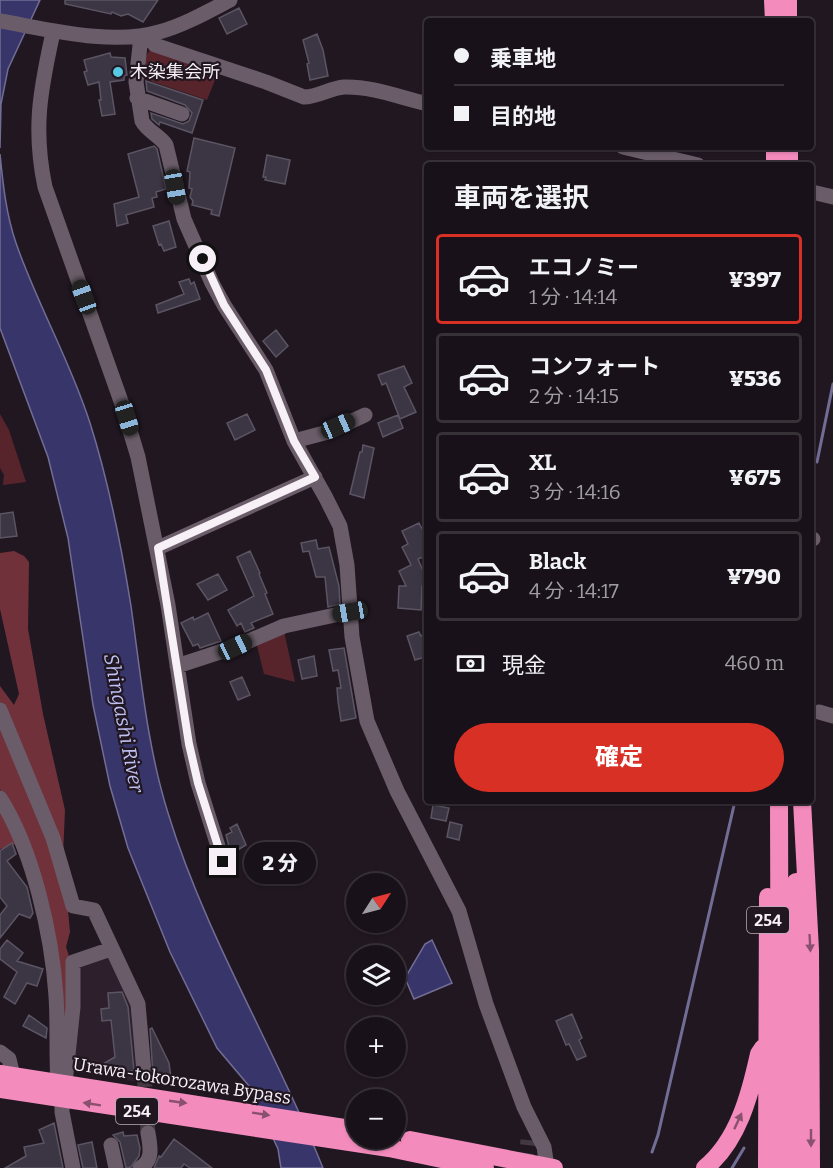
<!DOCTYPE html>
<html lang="ja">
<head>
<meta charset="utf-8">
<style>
  :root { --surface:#191119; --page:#221a22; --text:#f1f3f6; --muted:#9f9da2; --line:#373138; --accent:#d93025 }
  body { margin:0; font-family:Bitter,"Noto Sans JP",serif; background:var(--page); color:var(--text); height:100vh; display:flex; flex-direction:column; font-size:22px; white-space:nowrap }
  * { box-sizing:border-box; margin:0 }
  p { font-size:20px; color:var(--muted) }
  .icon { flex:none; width:33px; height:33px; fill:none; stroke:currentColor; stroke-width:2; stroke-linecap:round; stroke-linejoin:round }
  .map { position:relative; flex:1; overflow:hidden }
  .panel { position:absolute; left:424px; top:162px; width:390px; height:642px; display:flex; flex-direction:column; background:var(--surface); border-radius:6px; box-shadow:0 2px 4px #0004,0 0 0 2px var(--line) }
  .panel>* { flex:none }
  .hud { position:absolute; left:424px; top:18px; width:390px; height:132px; border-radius:6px; box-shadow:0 2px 4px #0004,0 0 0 2px var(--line); display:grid; align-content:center; height:132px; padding:0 30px; background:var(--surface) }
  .needle { width:39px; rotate:54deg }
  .fabs { position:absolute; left:346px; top:873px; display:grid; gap:12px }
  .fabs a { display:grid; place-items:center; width:60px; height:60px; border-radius:50%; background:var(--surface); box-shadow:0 2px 4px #0004,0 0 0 2px var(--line); font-size:30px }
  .end { position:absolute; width:27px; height:27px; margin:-14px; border:8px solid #f7f0f7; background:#111; box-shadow:0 0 0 3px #111 }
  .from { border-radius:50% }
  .bubble { position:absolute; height:42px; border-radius:21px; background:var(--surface); box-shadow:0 2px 4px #0004,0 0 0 2px var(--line); font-size:20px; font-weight:800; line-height:42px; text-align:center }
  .car { position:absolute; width:18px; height:36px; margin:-18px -9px; border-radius:8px; box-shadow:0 0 4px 2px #0007; background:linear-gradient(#222 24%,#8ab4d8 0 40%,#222 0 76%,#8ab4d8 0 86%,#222 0) }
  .hud b { display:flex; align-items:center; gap:21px; height:57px; font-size:22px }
  .hud b+b { border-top:2px solid var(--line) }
  .hud i { width:15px; height:15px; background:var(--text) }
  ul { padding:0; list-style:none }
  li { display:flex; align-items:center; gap:18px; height:90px; margin:0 12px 9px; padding:0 18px; border:3px solid var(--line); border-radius:6px }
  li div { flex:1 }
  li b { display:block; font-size:22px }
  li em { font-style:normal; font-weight:800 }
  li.selected { border-color:var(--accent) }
  li>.icon { width:54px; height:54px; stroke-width:1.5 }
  h2 { padding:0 30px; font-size:27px; line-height:72px }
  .pay { display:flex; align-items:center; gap:15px; height:66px; padding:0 30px; font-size:22px }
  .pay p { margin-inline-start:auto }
  .button { display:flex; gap:12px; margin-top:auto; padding:12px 30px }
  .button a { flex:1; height:69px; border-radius:36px; background:var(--accent); color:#fff; font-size:24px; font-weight:800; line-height:69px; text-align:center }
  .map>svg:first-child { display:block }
</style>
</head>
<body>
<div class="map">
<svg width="833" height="1168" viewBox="0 0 833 1168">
  <rect width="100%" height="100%" fill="#211721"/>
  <!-- built -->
  <path fill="#2e1f2d" d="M110,954L135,1005L143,1083L71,1071L75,965Z"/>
  <!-- green -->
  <path fill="#58242c" d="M151,48L219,70L207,100L141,78L146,56Z
    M0,414L9,430L26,482L3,485L4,475L0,468Z
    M284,631L295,682L264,674L256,642Z"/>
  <!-- forest -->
  <path fill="#71313a" d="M14,551L24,556L29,562L28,629L43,714L65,810L63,856L70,932L66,947L70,959L64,1029L54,948L15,844L9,848L0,849V806L5,797L0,789V686L14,705L19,694L0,609V553Z"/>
  <!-- water -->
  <path fill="#38356b" stroke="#716d95" stroke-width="1.5" d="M0,0H40L8,69L1,104L0,148Z
    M0,154C3,184 6,214 16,243C37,304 70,360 90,423C109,483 121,544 131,606C141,676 147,746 168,813C206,937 275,1048 323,1168H281L278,1149L249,1086L217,1048L170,952L128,848L110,786L93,705L68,538L48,457L0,328Z
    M432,940L452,983L414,999L405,978L425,944Z"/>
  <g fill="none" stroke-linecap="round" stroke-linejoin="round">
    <!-- stream -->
    <path stroke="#716d95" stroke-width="3" d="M817,462L833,384
      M652,1152L658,1135L735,801
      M732,1168L744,1148"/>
  </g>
  <!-- building -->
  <path fill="#3c3644" stroke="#5b5563" stroke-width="1.5" d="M65,0H158L143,22L128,14L121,16L112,12L111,14L65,4Z
    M239,8L247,24L227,34L219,18Z
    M317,34L323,50L328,76L310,80L307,64L309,63L303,40Z
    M110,53L111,57L125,58L127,75L124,76V80L110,82L115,114L102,116L99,100H101L99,82L88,85L84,72L87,71L84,60Z
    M146,81L203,100L192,133L160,122L159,125L152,119L151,113L183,124L189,121L192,113L185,105L147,91Z
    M194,138L235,148L219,216L211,214L212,210L192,205L193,201L190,197L192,189L189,188L190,172L187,171Z
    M154,146L157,149L166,189L156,192L157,197L152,198L154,207L126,215L128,223L117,226L114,204L139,197L128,154Z
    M267,155L290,160L285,184L265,180L266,177H263Z
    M169,221L176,247L164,251L161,244L159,245L153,226Z
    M189,279L191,284L194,282L200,299L158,313L156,305L184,294L179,282Z
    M276,330L288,346L276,357L263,341Z
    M404,366L412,383L404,387L416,412L400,419L386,383L382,385L378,375Z
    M247,414L255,430L235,440L227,423Z
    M398,415L403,428L383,437L378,423Z
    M363,445L374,448L364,498L350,494L360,452H362Z
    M13,512L17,536L0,538V514Z
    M419,523L428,540V555L418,559L428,583L422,586L421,610L398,608L399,586H406L399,571L411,565L402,547L408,544L402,531Z
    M316,540L318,549L329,547L339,586L340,604L328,607L325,577H316L309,551L303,552L301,543Z
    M250,551L260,573L259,574L267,593L265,594L273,614L251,623L254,628L245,632L241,623L237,626L228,610L254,596L237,557Z
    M218,574L227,590L208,600L197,584Z
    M208,613L221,641L200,648L198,644L193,646L181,623L193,617L194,620Z
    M419,632L421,636L424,635L426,641L428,640V656L415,660L407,636Z
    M344,648L356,718L341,721L338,701L337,688H341L338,670L333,671L329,650Z
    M314,656L317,676L302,679L298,660Z
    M242,677L250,695L238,700L230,682Z
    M433,805L449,808L446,821L431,818Z
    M450,822L462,825L459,840L447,837Z
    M237,824L246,845L231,854L226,835L232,832L230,828Z
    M12,843L16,854L7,861L27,887L33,913L30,918L19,914L0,938V915L7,906L0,897V851Z
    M7,940L23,953L17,961L43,969L37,986L27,983L15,1004L4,997L17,972L0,959V949Z
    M122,992L128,1007L134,1071L117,1073L116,1069L88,1073L115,1057L111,1020L102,1021L101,1009L109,1008L108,993Z
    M572,1014L582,1038L579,1040L586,1056L577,1060L569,1044L566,1045L556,1021Z
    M29,1015L47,1028L46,1038L23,1026Z
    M152,1028L169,1063L171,1078L153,1076L150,1029Z
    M54,1123L63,1168H5L26,1156L24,1147L44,1143L39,1130Z
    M123,1132L124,1136L137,1135L140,1148L139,1156L131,1167L126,1168L120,1142L113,1135Z
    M174,1139L212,1168H190L184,1164L181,1168H154L159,1156L161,1157Z
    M92,1142L97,1168H83L78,1145Z"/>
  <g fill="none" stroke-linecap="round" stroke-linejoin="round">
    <!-- minor-tunnel -->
    <path stroke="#413841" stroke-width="15" stroke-dasharray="15 8" stroke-linecap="butt" d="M144,1072L148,1133
      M525,1168L528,1140"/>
    <!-- minor -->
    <path stroke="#6a5d69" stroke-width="15" d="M0,21C47,29 113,46 159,32C184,25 207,12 230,0
      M148,35L155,45L266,82L304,97C318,97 330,88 344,87C372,86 401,98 428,104
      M141,36L136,82L142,121C147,131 159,135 166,145L184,219L212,283L224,305L266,370L294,441L326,498L340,526L347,565L352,637L367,721L397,791L459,911L486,1004L524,1107L544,1147L547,1167
      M52,37C40,92 33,130 45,187L122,404L138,457L168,605L189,744L198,783L223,862
      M137,98L182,114
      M623,147L698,165
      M812,192L833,197
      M294,441L328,432L365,415
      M812,539H813
      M158,548L315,477
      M177,666L235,647L284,626L349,612
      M0,710L53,838L73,906L94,910L138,1004L144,1072
      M819,712L833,716
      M0,798C33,850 52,935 56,996C58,1025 56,1054 58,1083
      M0,1052L9,1059L13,1076
      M65,1083L73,1007V962L111,949
      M62,1088V1112L73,1168
      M111,1145L116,1168
      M140,1168C154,1160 150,1146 148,1133"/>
    <!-- highway -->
    <path stroke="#f38bbd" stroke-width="18" d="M773,0L774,21
      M788,0V21
      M775,147V165
      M789,147V165
      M779,801L780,1168
      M802,801L810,950L811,1168
      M0,1074L357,1130
      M0,1089L389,1148L485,1168
      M410,1140L554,1168
      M705,1168C738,1141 750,1095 759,1054L763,1048
      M767,1168L768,897
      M793,1168L796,882"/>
  </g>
  <!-- one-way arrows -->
  <defs><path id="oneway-solid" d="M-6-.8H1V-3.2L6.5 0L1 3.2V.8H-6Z" transform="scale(1.5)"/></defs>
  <g fill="#8a516f">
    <use href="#oneway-solid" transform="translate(810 943) rotate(87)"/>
    <use href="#oneway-solid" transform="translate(178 1102) rotate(8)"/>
    <use href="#oneway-solid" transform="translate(92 1104) rotate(-171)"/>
    <use href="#oneway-solid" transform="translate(261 1114) rotate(9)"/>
    <use href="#oneway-solid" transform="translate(738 1121) rotate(-65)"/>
    <use href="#oneway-solid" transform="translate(811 1138) rotate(90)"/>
  </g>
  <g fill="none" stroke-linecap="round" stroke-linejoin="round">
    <!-- route -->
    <path stroke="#f7f0f7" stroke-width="8" d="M203,259L224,305L266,370L294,441L315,477L158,548L189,744L198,783L223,862"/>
  </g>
  <!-- markers -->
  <circle fill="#58c9e4" stroke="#211721" stroke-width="2" cx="118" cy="72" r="6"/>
  <g text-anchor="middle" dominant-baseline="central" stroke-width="4.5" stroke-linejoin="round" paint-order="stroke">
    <!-- shield labels -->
    <g fill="#211721" stroke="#b7afb7" stroke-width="1.5">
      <rect x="747" y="907" width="42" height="26" rx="4.5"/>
      <rect x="116" y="1098" width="42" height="26" rx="4.5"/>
    </g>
    <g font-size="16" font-weight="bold" fill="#f7f0f7">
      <text x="768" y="920">254</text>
      <text x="137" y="1111">254</text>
    </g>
    <!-- poi labels -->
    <g font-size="18" fill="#f7f0f7" stroke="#211721" text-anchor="start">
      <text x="130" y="72">木染集会所</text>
    </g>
    <!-- street labels -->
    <g font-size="18" fill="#f7f0f7" stroke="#211721">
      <text transform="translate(182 1081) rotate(9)">Urawa-tokorozawa Bypass</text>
    </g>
    <!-- water labels -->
    <g font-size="20" font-style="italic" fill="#bebff3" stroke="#211721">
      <text transform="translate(124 723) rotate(79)">Shingashi River</text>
    </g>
  </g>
</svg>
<div class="fabs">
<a><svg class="needle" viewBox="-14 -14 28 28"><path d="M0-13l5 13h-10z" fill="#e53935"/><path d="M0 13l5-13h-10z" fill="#9f9da2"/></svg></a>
<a><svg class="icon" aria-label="layers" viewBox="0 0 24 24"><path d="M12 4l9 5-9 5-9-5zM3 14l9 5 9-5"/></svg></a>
<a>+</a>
<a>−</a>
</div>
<i class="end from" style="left:203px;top:259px"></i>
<i class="end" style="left:223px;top:862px"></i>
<div class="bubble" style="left:244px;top:842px;width:72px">2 分</div>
<i class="car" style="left:175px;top:187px;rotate:170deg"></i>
<i class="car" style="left:84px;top:297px;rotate:340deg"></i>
<i class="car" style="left:127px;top:418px;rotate:163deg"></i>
<i class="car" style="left:338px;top:426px;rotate:66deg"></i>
<i class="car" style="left:350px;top:612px;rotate:260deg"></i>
<i class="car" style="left:235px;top:647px;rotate:65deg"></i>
<div class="hud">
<b><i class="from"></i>乗車地</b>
<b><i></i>目的地</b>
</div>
<section class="panel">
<h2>車両を選択</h2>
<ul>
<li class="selected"><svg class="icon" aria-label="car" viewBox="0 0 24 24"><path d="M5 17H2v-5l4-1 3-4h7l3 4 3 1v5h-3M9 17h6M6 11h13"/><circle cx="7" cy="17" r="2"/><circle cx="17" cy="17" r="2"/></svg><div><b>エコノミー</b><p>1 分 · 14:14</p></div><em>¥397</em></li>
<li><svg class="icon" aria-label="car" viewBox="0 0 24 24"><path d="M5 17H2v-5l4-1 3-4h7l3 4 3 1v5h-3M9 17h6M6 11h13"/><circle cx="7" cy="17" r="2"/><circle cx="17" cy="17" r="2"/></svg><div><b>コンフォート</b><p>2 分 · 14:15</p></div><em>¥536</em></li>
<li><svg class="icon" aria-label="car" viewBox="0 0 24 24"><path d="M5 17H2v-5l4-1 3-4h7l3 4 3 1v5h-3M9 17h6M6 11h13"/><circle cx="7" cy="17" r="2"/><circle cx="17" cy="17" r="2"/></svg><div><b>XL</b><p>3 分 · 14:16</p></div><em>¥675</em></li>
<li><svg class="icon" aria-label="car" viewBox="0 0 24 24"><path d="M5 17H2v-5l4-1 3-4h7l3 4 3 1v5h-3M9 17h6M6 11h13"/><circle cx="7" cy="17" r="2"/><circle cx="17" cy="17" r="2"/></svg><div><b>Black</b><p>4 分 · 14:17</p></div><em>¥790</em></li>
</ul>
<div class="pay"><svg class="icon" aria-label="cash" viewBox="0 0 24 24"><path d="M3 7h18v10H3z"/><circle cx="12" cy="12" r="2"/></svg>現金<p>460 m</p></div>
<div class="button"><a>確定</a></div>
</section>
</div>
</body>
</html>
